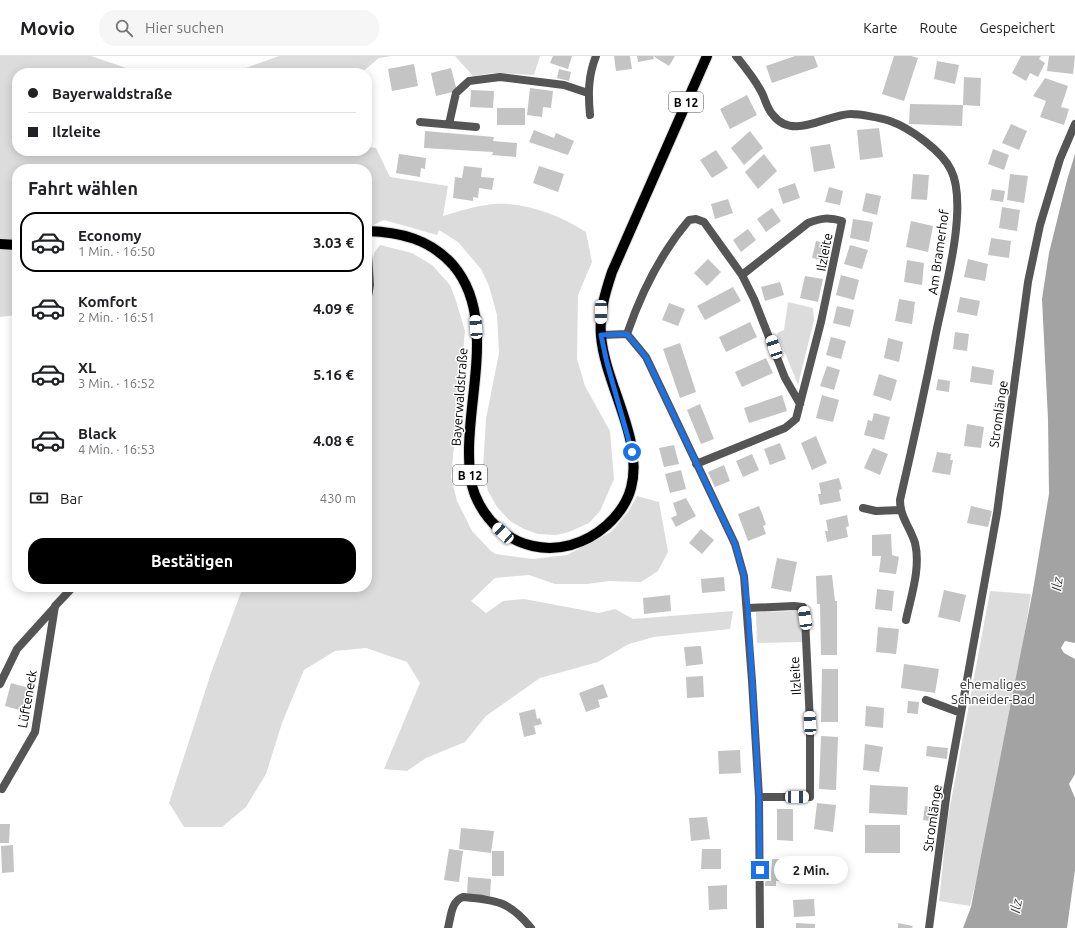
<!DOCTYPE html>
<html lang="de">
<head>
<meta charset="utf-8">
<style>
  :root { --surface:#fff; --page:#f6f6f6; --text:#202124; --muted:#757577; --line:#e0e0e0; --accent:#000 }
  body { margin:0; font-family:Ubuntu,sans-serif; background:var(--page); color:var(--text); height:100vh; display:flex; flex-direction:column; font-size:15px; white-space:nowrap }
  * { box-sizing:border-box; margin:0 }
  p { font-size:13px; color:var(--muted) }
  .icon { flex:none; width:22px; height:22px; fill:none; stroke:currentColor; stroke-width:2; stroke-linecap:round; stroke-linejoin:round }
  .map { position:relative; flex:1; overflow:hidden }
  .details { position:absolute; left:12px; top:108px; width:360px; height:428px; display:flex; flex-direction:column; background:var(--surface); border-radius:16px; box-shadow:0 2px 10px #0003 }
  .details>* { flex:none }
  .top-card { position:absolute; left:12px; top:12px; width:360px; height:88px; border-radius:16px; box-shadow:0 2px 10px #0003; display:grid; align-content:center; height:88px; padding:0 16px; background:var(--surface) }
  .end { position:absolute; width:18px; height:18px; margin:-9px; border:5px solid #1a73e8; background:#fff; box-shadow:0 0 0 2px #fff }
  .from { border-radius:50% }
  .bubble { position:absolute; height:28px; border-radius:14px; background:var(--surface); box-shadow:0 2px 10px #0003; font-size:13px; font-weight:600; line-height:28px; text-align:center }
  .car { position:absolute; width:12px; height:24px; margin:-12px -6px; border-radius:5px; box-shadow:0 0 3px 1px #0007; background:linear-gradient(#fff 24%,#345 0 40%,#fff 0 76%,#345 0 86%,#fff 0) }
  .top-card b { display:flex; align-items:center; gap:14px; height:38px; font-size:15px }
  .top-card b+b { border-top:1px solid var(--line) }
  .top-card i { width:10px; height:10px; background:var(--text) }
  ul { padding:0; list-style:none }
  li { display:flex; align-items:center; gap:12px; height:60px; margin:0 8px 6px; padding:0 8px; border:2px solid transparent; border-radius:16px }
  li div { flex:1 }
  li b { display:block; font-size:15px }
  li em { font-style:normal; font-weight:600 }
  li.selected { border-color:var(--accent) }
  li>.icon { width:36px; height:36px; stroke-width:1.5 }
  h2 { padding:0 16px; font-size:18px; line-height:48px }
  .pay { display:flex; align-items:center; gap:10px; height:44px; padding:0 16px; font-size:15px }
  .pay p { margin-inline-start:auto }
  .action { display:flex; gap:8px; margin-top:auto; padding:8px 16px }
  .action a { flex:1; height:46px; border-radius:16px; background:var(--accent); color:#fff; font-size:16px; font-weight:600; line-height:46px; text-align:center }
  header { display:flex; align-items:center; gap:24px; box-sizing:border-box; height:56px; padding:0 20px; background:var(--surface); border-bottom:1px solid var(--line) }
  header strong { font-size:19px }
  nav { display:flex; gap:22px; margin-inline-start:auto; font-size:14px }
  .search { width:280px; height:36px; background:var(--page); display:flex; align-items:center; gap:10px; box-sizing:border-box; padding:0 14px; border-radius:16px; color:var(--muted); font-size:15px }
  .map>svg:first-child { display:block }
</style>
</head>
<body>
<header>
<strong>Movio</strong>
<div class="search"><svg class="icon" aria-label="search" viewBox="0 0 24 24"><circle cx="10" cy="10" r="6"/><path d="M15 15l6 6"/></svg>Hier suchen</div>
<nav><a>Karte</a><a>Route</a><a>Gespeichert</a></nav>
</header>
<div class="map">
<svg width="1075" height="872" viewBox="0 0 1075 872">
  <rect width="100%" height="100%" fill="#fff"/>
  <!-- green -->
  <path fill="#dcdcdc" d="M0,0H91L141,17H17V95H367V91L376,92L390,121L448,130L443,160C459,155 476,150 493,148C525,146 559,159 586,176L592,206L578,239L577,303L585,330L610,375L614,423L600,455L589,467L569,476L556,479L538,478L524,473L510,465L497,451L488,435L483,413L486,363L499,297L497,259L489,230L481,213L458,186L439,174L437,179L384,164L367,172V113H17V259L0,261Z
    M279,0H392L379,2L361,17H232Z
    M455,0H540L534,19L493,17L473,20Z
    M380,189L412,197L432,209L450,229L456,245L465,275L451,421L457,445L472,475L490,494L495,498L533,503L567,499L611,476L628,456L637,440L659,446L668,496L658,515L641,526L609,525L587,528H555L529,519L495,522L471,545L486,557L503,545L524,543L599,557L615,553L633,563L733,555L730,573L654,581L629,588L598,606L540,622L486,660L465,686L426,702L407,715L384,713L420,627L407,606L366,592L335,595L304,614L282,667L266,718L246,751L222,771H184L169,747L211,617L243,531H367V246L374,197Z
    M788,246L813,252L814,264L798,329L777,277L784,274Z
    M990,535L1031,538L1014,641L995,744L970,850L939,845L947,767Z
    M801,555L802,586L757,587L756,556Z"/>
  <!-- water -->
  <path fill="#a3a3a3" d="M1075,98V587L1065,585L1061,592L1064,597L1075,603V718L1069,728L1075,742V814L1067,872H963L971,851L1033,534L1049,438L1048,363L1042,243L1049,197L1067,124Z"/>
  <!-- building -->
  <path fill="#c4c4c4" d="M553,0H572L568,13L550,7Z
    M614,0H630L632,13L616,15Z
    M637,0H653L654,3L638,6Z
    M653,0H675L669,10Z
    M795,0H814L818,11L772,27L766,10Z
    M894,0H911L918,2L904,45L882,38Z
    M1021,0H1041L1039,3L1045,7L1038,21L1030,17L1026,25L1012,17Z
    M1049,0H1075L1073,18L1047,15Z
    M937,5L959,9L955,28L934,23Z
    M414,8L418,30L392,35L388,13Z
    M451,12L457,35L436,40L431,17Z
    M559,13L571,16L569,25L557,22Z
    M964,21L981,22L980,50L963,49L962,70L909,68L910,48L963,49Z
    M1045,22L1068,30L1061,51L1069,53L1064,69L1040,61L1046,45L1033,40Z
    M530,32L553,35L551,52L543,51L542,61L527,59Z
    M471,34L494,35L493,52L470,51Z
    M747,39L757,59L730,73L720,53Z
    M497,52H525V69H497Z
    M1011,68L1027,75L1019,94L1002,87Z
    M879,72L883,101L860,104L857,74Z
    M534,74L554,82L556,77L574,85L568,99L529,86Z
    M425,75L494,81L493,85L517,87L516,101L492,99L493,96L424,92Z
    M750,75L763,92L744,109L731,92Z
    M830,88L835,112L814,116L810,91Z
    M993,93L1009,99L1004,114L988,108Z
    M716,94L728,112L712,122L700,104Z
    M399,98L426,102L425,113L421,112L420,121L396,117Z
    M764,98L777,115L758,133L745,116Z
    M464,110L482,112L481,121L494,122L492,134L479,132L478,142L473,141V145L453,142L455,121L462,122Z
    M539,110L564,118L558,136L533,127Z
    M913,118L929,119L927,144L911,143Z
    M1010,118L1028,120L1024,147L1007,144Z
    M795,127L800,142L783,148L778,133Z
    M829,131L843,135L840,149L825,146Z
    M992,133L1005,135L1003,146L990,144Z
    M866,137L881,140L877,159L862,155Z
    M728,143L733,157L715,163L711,148Z
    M1002,151L1020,154L1017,175L999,172Z
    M772,152L781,165L766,176L757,163Z
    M853,163L873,166L869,186L850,182Z
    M911,165L933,170L928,196L906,191Z
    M748,173L756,184L741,196L733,184Z
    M991,182L1011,185L1009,202L988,199Z
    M816,185L831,188L827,205L812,202Z
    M850,189L868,194L862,213L844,208Z
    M708,203L721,216L707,230L694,217Z
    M968,203L988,208L985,225L964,221Z
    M907,204L924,207L922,229L904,226Z
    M841,219L859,224L854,244L836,239Z
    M805,220L823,223L818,246L800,242Z
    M780,226L784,239L765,245L761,231Z
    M733,231L741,245L705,264L697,250Z
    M960,241L980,245L977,260L957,256Z
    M899,243L915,246L912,268L895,265Z
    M669,247L685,253L678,270L662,264Z
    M837,250L854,254L850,271L833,267Z
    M750,266L757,281L726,296L719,281Z
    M955,276L969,278L967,295L953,293Z
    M831,281L846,285L841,303L826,299Z
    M888,282L903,286L899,306L884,302Z
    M680,287L696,336L680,342L663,293Z
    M766,302L773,317L742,331L735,316Z
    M827,310L840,314L834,334L820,330Z
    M972,310L994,314L992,329L970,326Z
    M879,318L897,324L891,345L873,339Z
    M938,323L950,325L949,336L936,334Z
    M782,339L787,355L749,367L744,352Z
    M822,339L839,344L833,366L816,362Z
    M700,348L714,383L701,388L687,354Z
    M874,357L890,361L884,384L864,379L868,364L872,365Z
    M967,368L984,371L981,392L964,390Z
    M816,380L827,407L812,414L801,387Z
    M780,387L786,403L770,409L764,393Z
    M674,389L679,408L664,411L659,392Z
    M873,392L888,398L880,419L864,412Z
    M937,396L951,398L950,404H953L950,419L932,416Z
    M752,398L759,414L743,421L736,405Z
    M724,409L730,425L715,431L708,416Z
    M681,414L686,433L670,437L665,418Z
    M839,422L842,433L839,434L841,445L820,449L818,438H821L819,427Z
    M686,442L696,460L676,471L671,462L677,459L673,447Z
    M759,450L766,468L763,470L766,478L748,485L738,458Z
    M971,450L992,455L988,471L967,467Z
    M847,459L849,470L846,471L848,481L827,486L825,475H828L826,464Z
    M701,473L714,484L702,498L689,487Z
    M891,478L892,499L899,501L896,518L879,516L881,500H872V479Z
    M777,502L797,506L791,536L771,532Z
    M832,519L835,545H837V599H821L820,548H817L816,520Z
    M724,521L725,535L702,537L701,523Z
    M877,533L894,535L892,555L875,553Z
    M944,534L966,539L960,566L938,561Z
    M670,539L671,555L644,558L643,542Z
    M878,571L899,573L896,598L876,596Z
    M701,590L703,608L686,610L684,591Z
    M904,608L939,613L935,637L901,632Z
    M822,613H838V666H821Z
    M703,620L704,641L687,642L686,621Z
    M11,627L29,632L23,655L5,650Z
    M603,628L608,641L598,644L600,651L586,656L579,637Z
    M908,645L919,646L918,658L907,657Z
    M866,650L884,652L883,672L865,670Z
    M535,653L537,663L540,662L542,668L534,670L536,678L524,681L519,657Z
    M821,680L838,681L836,734L819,733Z
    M865,688L883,691L879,716L863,714Z
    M927,690L948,692L947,703L926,700Z
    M740,694L741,717L719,718L718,695Z
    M870,729L908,731L907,759L869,757Z
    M817,747L836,749L833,776L814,773Z
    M925,750L936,751L934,766L923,764Z
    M777,753H793V785L777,784Z
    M707,761L710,783L691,785L689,762Z
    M0,768H10L9,787H0Z
    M865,769H900V797H865Z
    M461,772L494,775L491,797L459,793Z
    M13,789L14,816L2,817L1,790Z
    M449,793L463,795L459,826L444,824Z
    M702,793H721V813H701Z
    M492,795H504V820H492Z
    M772,803H794L793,826L776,825V830H765L766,818H771Z
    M468,821L491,823L490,840L467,838Z
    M727,829V853L709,854L708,830Z
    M814,843L815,860L794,861L793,844Z
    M796,867L815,868V872H796Z
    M898,867L913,870L912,872H898Z"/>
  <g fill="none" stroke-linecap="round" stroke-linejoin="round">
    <!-- primary casing -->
    <g stroke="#dbdbdb" stroke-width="12">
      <path id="primary" d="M367,175C400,176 430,183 453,209C496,259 468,338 469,398C469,412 470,427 475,439C498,495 562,509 607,469C618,459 627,447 631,432C644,384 605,328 601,280C599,257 605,237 612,216L707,0
        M0,188L17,189"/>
    </g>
    <!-- minor -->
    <path stroke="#555" stroke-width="8" d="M736,0C745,11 754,22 761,35C765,42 767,53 773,59C793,85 827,58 851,58C860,58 881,62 890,65C910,72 942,95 951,114C969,150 944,237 936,277C925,333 913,388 900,444C900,461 910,471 915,487C921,512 911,540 906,564
      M590,59C588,38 588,20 596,0
      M420,66L476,71
      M449,68L456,37L469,25L500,21L564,29L588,37
      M367,182L370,229L367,246
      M627,278C641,237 661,197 689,164L696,163L704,166L742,219L754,243L785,322L800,348
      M601,279L627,278L646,301L735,488L744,520L752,625L759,741L760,872
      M696,408L785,372L796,363L821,266L842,165C829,161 821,162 808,167L742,219
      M863,452L876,455L900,454
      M748,552L794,550L803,551L805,562L810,667V741H759
      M0,628L17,593L55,551
      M926,644L961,657
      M2,733L35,676L55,550L73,531
      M448,872C451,861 451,845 463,841C496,844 509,845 531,872
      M929,872L947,735L997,457L1028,226L1040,169L1060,103L1075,68"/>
    <!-- primary -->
    <use href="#primary" stroke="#000" stroke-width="10"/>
  </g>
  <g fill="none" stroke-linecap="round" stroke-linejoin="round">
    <!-- route -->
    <path stroke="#1a73e8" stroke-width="5" d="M632,396L607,307L601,279L627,278L646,301L735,488L744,520L748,552L759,741L760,814"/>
  </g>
  <g text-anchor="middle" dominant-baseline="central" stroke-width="3" stroke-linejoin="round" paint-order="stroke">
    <!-- shield labels -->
    <g fill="#fff" stroke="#4c4c4c" stroke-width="1">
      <rect x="669" y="36" width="34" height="20" rx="3"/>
      <rect x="453" y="409" width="34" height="20" rx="3"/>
    </g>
    <g font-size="12" font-weight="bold" fill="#000">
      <text x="686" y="46">B 12</text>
      <text x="470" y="419">B 12</text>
    </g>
    <!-- street labels -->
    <g font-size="13" fill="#000" stroke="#fff">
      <text transform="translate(824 196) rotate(-79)">Ilzleite</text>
      <text transform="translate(938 196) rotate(-82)">Am Bramerhof</text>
      <text transform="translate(459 341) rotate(-86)">Bayerwaldstraße</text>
      <text transform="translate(998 358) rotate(-82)">Stromlänge</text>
      <text transform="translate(795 620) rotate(-93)">Ilzleite</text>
      <text transform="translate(27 643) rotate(-80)">Lüfteneck</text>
      <text transform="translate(932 762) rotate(-82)">Stromlänge</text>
    </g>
    <!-- park labels -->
    <g font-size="13" fill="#333" stroke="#fff">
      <text x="993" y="628">ehemaliges<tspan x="993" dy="15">Schneider-Bad</tspan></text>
    </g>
    <!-- water labels -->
    <g font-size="14" font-style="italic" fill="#444" stroke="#fff">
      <text transform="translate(1057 528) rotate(-83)">Ilz</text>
      <text transform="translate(1016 850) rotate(-80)">Ilz</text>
    </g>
  </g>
</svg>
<i class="end from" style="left:632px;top:396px"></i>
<i class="end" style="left:760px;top:814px"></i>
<div class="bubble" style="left:774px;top:800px;width:74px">2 Min.</div>
<i class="car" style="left:601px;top:256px;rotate:181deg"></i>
<i class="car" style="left:476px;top:271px;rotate:356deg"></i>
<i class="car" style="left:774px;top:291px;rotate:341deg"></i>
<i class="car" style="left:503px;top:477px;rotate:313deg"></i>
<i class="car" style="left:805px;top:562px;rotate:352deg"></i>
<i class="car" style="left:810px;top:667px;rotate:357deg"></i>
<i class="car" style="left:797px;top:741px;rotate:90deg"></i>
<div class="top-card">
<b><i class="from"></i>Bayerwaldstraße</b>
<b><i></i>Ilzleite</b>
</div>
<section class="details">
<h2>Fahrt wählen</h2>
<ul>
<li class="selected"><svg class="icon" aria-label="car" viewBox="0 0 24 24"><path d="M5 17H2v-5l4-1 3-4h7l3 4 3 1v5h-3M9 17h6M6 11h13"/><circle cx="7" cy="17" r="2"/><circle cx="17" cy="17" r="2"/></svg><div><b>Economy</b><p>1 Min. · 16:50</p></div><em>3.03 €</em></li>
<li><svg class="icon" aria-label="car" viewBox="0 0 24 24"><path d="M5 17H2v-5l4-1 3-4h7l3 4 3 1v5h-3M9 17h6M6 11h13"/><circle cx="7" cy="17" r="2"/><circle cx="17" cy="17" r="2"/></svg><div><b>Komfort</b><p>2 Min. · 16:51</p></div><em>4.09 €</em></li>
<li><svg class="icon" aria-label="car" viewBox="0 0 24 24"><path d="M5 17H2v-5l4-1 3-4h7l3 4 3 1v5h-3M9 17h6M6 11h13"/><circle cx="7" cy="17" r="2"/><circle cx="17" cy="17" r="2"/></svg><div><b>XL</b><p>3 Min. · 16:52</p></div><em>5.16 €</em></li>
<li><svg class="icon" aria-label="car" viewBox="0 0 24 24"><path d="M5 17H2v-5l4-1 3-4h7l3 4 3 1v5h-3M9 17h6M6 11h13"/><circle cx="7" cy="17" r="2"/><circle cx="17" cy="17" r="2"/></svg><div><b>Black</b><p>4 Min. · 16:53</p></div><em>4.08 €</em></li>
</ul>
<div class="pay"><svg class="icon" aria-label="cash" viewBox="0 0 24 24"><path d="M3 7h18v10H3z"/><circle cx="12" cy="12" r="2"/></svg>Bar<p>430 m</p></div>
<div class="action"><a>Bestätigen</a></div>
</section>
</div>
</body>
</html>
